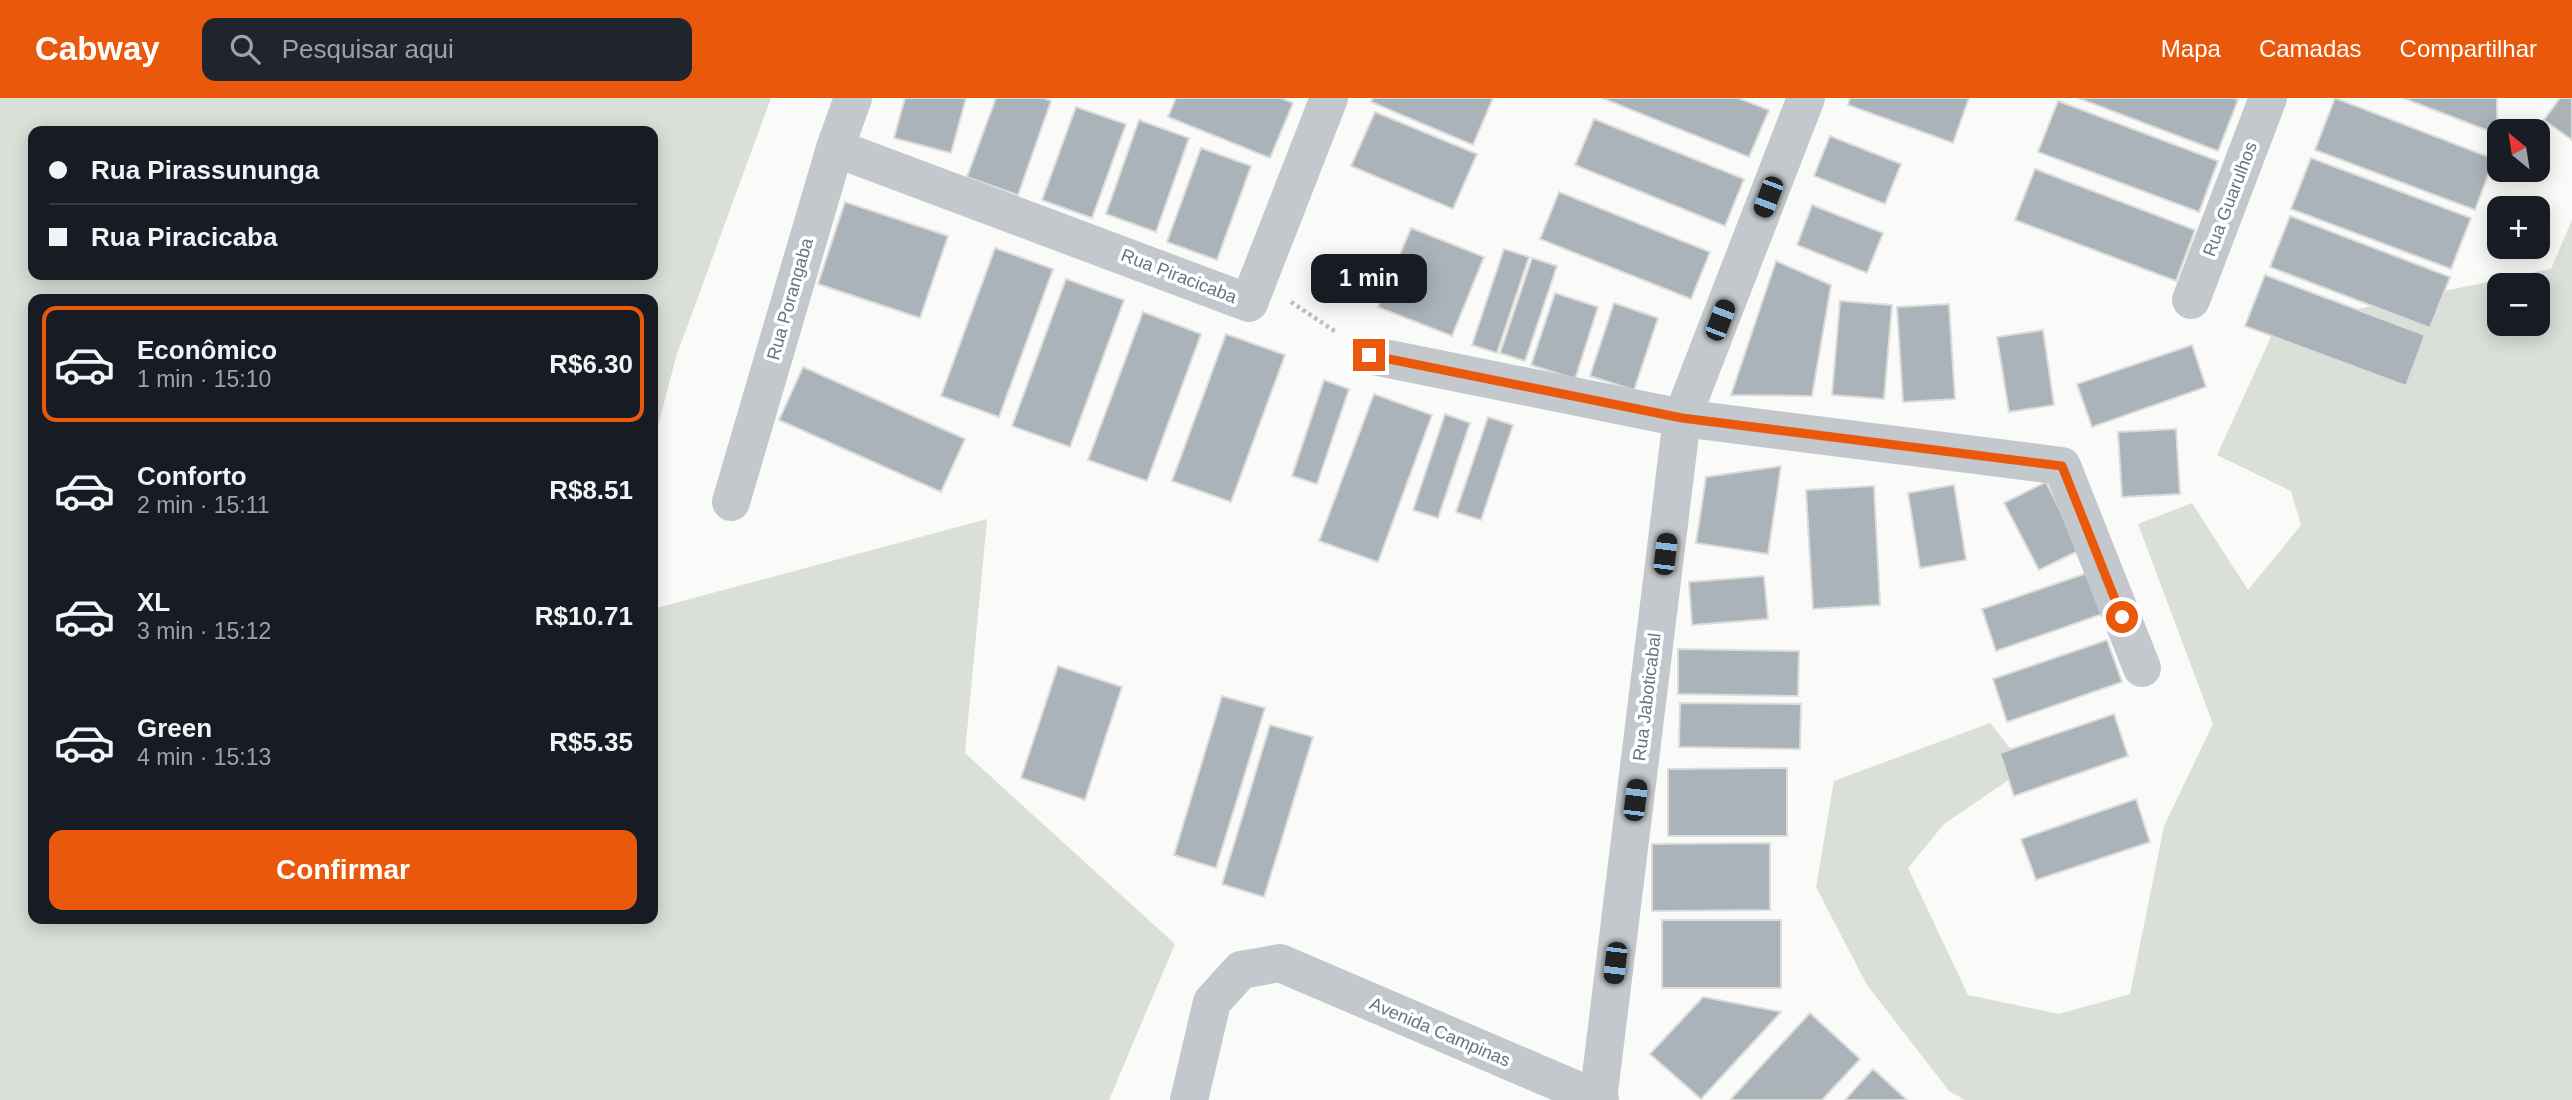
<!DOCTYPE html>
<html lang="pt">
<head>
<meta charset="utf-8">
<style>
  :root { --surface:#171b24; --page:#20242c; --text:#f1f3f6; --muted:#9ea1a6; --line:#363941; --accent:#ea580c }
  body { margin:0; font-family:Arial,sans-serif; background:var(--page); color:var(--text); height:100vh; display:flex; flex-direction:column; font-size:26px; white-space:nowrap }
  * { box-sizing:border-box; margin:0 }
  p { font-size:23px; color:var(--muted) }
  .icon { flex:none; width:38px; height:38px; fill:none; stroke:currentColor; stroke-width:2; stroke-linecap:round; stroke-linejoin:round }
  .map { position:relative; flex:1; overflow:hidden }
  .drawer { position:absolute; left:28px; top:196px; width:630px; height:630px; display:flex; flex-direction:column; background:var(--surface); border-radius:14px; box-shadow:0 4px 18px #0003 }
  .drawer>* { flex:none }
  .banner { position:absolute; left:28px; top:28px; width:630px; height:154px; border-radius:14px; box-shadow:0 4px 18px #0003; display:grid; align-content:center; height:154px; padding:0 21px; background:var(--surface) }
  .needle { width:46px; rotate:330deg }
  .fabs { position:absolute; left:2487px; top:21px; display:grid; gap:14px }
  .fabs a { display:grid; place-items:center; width:63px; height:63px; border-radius:14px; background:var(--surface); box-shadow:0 4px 18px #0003; font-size:35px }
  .end { position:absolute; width:32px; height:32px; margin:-16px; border:9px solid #ea580c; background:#fff; box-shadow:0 0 0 4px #fff }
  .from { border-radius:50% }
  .bubble { position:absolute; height:49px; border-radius:14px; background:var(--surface); box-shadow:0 4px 18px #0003; font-size:23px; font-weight:700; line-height:49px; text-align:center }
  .car { position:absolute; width:21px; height:42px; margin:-21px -10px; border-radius:9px; box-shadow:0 0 5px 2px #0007; background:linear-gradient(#222 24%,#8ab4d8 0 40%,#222 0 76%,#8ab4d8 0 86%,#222 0) }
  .banner b { display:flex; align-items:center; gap:24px; height:66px; font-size:26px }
  .banner b+b { border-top:2px solid var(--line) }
  .banner i { width:18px; height:18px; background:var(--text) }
  ul { padding:12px 0 0; list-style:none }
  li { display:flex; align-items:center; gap:21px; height:116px; margin:0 14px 10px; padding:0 7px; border:4px solid transparent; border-radius:14px }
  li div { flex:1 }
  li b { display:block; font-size:26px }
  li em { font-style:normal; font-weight:700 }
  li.on { border-color:var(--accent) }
  li>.icon { width:63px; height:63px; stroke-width:1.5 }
  .button { display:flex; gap:14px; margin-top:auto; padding:14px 21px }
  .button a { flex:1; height:80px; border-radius:14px; background:var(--accent); color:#fff; font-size:28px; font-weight:700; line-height:80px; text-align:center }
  header { display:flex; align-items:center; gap:42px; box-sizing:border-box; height:98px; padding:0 35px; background:var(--accent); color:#fff }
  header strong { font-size:33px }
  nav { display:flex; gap:38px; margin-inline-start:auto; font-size:24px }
  .search { width:490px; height:63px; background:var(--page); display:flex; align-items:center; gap:18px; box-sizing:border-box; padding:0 24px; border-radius:14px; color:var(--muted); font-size:26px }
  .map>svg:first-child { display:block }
</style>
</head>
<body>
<header>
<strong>Cabway</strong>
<div class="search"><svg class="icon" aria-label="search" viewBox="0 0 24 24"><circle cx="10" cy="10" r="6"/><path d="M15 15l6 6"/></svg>Pesquisar aqui</div>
<nav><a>Mapa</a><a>Camadas</a><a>Compartilhar</a></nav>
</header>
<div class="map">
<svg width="2572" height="1002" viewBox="0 0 2572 1002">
  <rect width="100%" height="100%" fill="#fafaf8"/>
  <!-- green -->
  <path fill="#dadfd7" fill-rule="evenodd" d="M0,0H771L676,259L653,347V201H33V821H653V511L987,421L965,655L1175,846L1109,1002H0ZM33,33H653V177H33Z
    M2572,122V1002H1965L1949,993L1867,887L1816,789L1834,683L1990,625L2026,670L1944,726L1908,770L1968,897L2059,916L2130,896L2164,728L2213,626L2138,426L2192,405L2248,492L2301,427L2291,393L2217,357L2276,228L2551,171ZM2499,187H2538V226H2499Z"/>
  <!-- building -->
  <path fill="#aab3b9" stroke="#dcdcda" stroke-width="2" d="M905,0H966L951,55L894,40Z
    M996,0H1044L1051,3L1018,97L967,79Z
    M1176,0H1281L1293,5L1270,60L1168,19Z
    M1373,0H1493L1473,47L1371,4Z
    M1602,0H1738L1769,12L1749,59Z
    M1850,0H1969L1953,45L1848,7Z
    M2078,0H2233L2238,2L2218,53Z
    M2335,0L2494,61L2475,112L2315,52Z
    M2403,0H2497V36Z
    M2560,0H2572V42L2544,22Z
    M2058,3L2218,63L2199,114L2038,54Z
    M1076,9L1126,26L1092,120L1042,102Z
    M1375,14L1477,56L1453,111L1351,68Z
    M1594,21L1744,81L1725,128L1575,67Z
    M1139,22L1189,40L1156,134L1106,116Z
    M1830,38L1901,66L1885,106L1814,78Z
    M1201,50L1251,68L1217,162L1167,144Z
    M2311,60L2471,120L2451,171L2291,111Z
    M2035,71L2195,132L2176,183L2015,122Z
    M1559,94L1710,154L1691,201L1540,141Z
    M845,104L948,138L920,220L818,186Z
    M1812,107L1883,135L1867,175L1797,147Z
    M2290,118L2450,179L2430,230L2270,169Z
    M1411,130L1484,159L1452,238L1378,209Z
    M995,150L1053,171L999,319L941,298Z
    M1504,151L1529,159L1497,255L1472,247Z
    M1532,160L1557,168L1525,263L1500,255Z
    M1776,163L1831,187L1812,298L1731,297Z
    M2265,177L2425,237L2406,288L2245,228Z
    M1066,181L1124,202L1070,349L1012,328Z
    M1555,195L1598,209L1575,281L1531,267Z
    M1840,203L1892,207L1884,301L1832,297Z
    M1614,205L1658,220L1634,292L1590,278Z
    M1949,206L1955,301L1903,304L1897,209Z
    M1143,214L1201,236L1147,383L1088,362Z
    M2043,232L2054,307L2009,314L1997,239Z
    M1226,236L1285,257L1231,404L1172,383Z
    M2192,247L2206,289L2092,329L2077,286Z
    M803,269L965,341L941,394L779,322Z
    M1324,282L1349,291L1317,386L1292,378Z
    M1374,296L1432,317L1378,464L1319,443Z
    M1445,316L1470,325L1438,420L1413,412Z
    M1488,319L1513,327L1481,422L1456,414Z
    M2176,331L2180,396L2122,399L2118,334Z
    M1781,368L1768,456L1696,445L1706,379Z
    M2046,384L2080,452L2039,472L2004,405Z
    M1954,387L1966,462L1920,470L1908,395Z
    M1874,388L1880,507L1813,511L1806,392Z
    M2096,472L2111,513L1996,553L1982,511Z
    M1764,478L1768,521L1692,527L1689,484Z
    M2107,542L2122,584L2007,624L1993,581Z
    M1678,551L1799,553L1798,598L1678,596Z
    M1058,568L1122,589L1085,702L1021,680Z
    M1222,598L1265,610L1216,770L1174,757Z
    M1680,605L1801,606L1800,651L1679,649Z
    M2114,616L2128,658L2014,698L2000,655Z
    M1270,627L1313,639L1264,799L1222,786Z
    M1787,670V738H1668V671Z
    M2136,701L2150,744L2036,782L2021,741Z
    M1770,745V812L1652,813V746Z
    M1662,822H1781V890H1662Z
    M1703,899L1781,914L1701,1001L1650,956Z
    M1810,915L1860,961L1822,1002H1730Z
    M1873,971L1907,1002H1845Z"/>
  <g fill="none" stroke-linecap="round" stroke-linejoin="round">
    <!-- path -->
    <path stroke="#bbbfc2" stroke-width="4.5" stroke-dasharray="3.5 3.5" stroke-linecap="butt" d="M1291,204L1336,234"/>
    <!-- minor -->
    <path stroke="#c3c8cc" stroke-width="38" d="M835,50L1249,205L1329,0
      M2191,202L2268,0
      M1369,257L1682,320L2062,368L2142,570
      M731,404L835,50L853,0
      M1189,1002L1212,904L1241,872L1280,865L1600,1002
      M1598,1002L1682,320L1806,0"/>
  </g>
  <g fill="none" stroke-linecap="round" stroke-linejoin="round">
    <!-- route -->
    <path stroke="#ea580c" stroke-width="9" d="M1369,257L1682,320L2062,368L2122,519"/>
  </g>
  <g text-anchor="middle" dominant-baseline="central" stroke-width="7" stroke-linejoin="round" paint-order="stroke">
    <!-- street labels -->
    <g font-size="18" fill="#657683" stroke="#fff">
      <text transform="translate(2230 101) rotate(-69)">Rua Guarulhos</text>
      <text transform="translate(1179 178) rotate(21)">Rua Piracicaba</text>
      <text transform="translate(790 201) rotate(-74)">Rua Porangaba</text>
      <text transform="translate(1647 599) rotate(-83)">Rua Jaboticabal</text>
      <text transform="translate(1440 934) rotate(23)">Avenida Campinas</text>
    </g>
  </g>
</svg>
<div class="fabs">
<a><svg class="needle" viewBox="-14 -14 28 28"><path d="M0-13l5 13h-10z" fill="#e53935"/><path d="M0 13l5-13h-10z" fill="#9ea1a6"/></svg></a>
<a>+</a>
<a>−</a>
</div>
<i class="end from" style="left:2122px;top:519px"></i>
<i class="end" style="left:1369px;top:257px"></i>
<div class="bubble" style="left:1311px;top:156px;width:116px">1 min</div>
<i class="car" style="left:1768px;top:99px;rotate:201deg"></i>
<i class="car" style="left:1720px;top:222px;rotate:21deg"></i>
<i class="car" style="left:1665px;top:456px;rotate:7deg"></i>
<i class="car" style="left:1635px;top:702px;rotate:7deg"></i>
<i class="car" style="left:1615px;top:865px;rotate:187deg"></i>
<div class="banner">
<b><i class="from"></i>Rua Pirassununga</b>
<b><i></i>Rua Piracicaba</b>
</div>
<section class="drawer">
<ul>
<li class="on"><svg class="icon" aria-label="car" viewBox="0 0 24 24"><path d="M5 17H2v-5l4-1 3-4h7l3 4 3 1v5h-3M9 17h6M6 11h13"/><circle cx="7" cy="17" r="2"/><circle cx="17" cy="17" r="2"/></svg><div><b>Econômico</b><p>1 min · 15:10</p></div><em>R$6.30</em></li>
<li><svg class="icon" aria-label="car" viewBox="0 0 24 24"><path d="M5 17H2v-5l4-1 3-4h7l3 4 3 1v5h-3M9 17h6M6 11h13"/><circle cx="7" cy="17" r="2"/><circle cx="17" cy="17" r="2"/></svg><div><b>Conforto</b><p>2 min · 15:11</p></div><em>R$8.51</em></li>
<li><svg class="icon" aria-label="car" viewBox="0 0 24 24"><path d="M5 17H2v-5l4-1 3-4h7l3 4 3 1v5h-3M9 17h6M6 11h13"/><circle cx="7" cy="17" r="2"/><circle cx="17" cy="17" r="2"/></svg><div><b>XL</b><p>3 min · 15:12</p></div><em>R$10.71</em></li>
<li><svg class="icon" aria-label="car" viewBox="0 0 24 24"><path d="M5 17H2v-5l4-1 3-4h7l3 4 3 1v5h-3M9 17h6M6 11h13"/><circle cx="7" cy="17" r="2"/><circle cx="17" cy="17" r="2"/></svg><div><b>Green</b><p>4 min · 15:13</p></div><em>R$5.35</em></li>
</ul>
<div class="button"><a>Confirmar</a></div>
</section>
</div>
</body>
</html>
